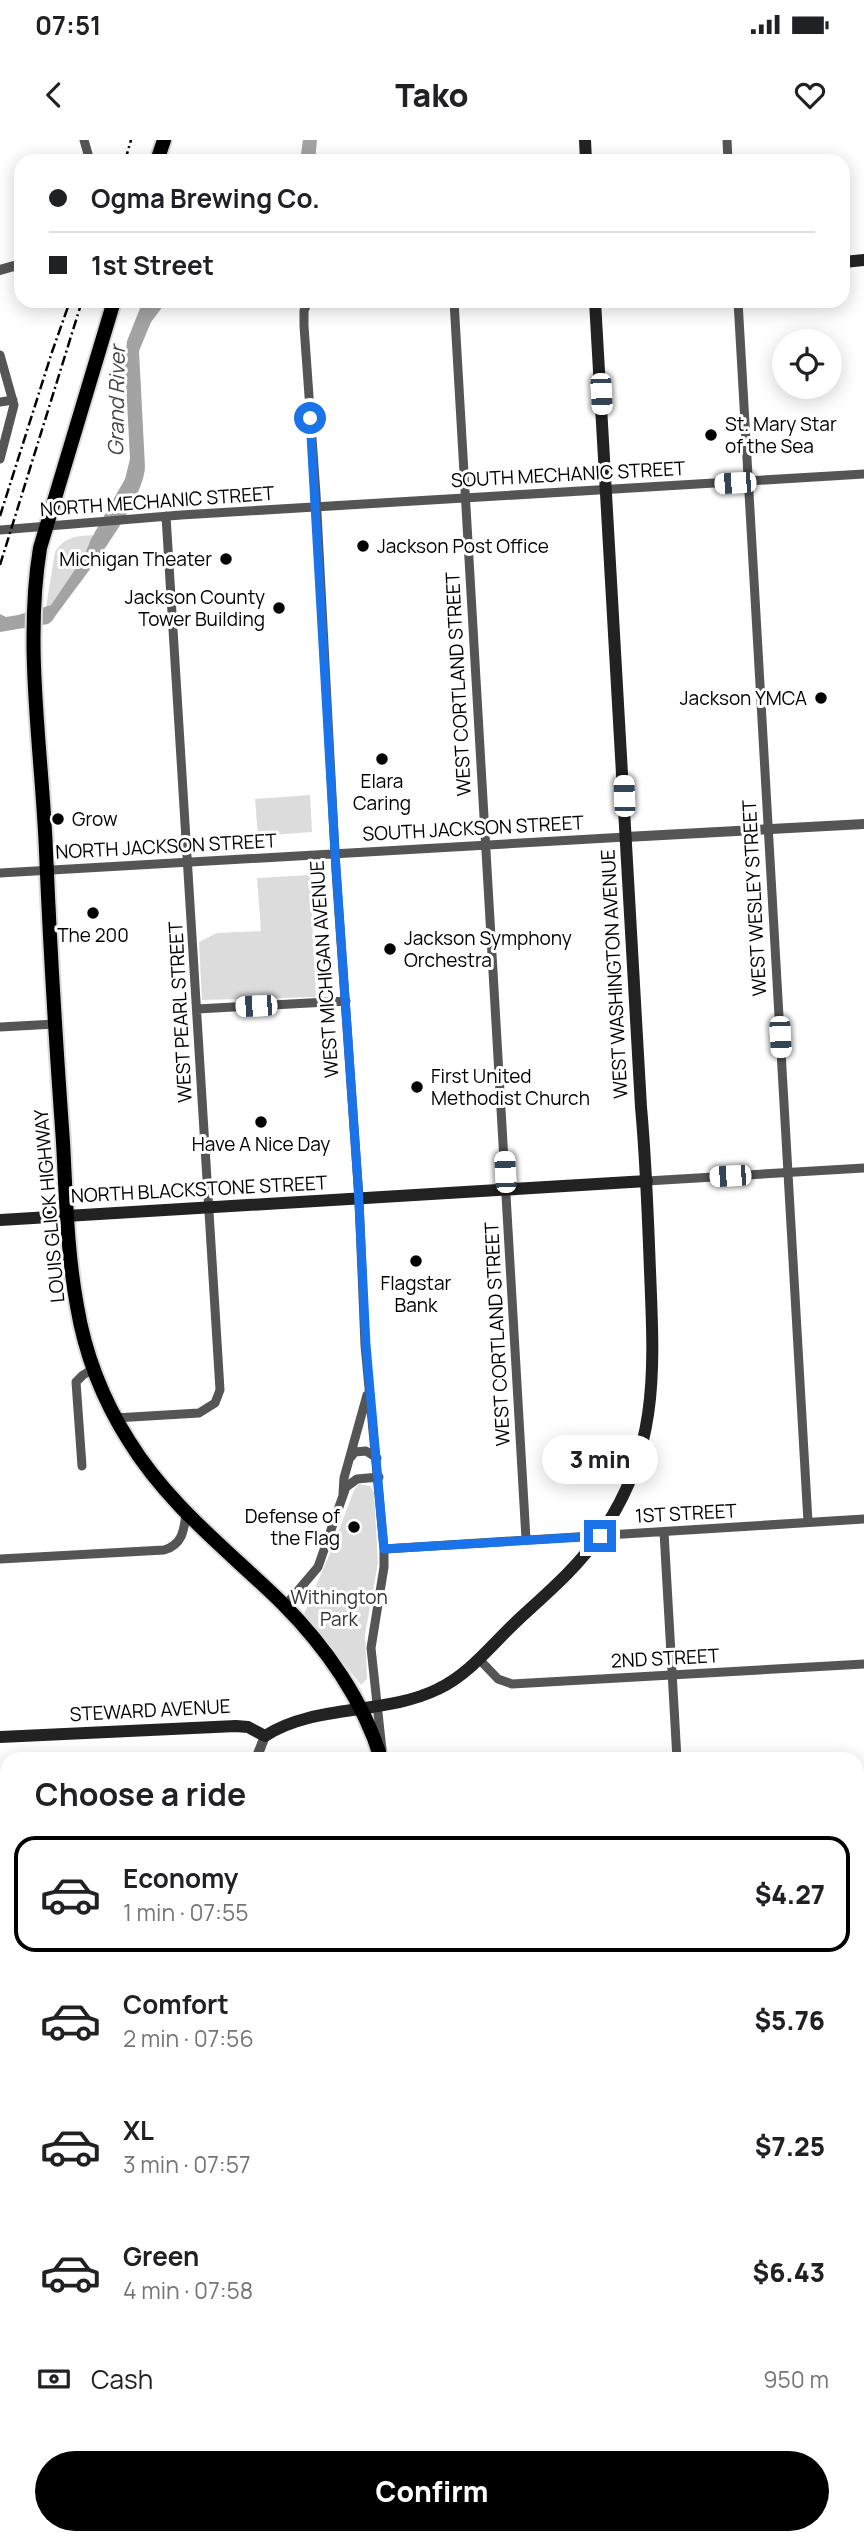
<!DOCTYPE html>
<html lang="en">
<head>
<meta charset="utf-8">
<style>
  :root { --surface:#fff; --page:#f6f6f6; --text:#202124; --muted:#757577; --line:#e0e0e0; --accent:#000 }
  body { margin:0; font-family:Manrope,sans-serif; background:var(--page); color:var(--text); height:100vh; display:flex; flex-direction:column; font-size:26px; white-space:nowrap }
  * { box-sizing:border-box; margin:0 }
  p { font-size:23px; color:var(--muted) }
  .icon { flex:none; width:38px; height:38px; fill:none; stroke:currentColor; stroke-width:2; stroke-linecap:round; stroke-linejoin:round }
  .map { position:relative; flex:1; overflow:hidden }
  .panel { position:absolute; left:0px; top:1612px; width:864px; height:793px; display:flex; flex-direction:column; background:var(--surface); border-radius:21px 21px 0 0; box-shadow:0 4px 18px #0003 }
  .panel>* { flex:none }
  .top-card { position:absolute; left:14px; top:14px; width:836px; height:154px; border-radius:21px; box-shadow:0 4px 18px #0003; display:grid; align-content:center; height:154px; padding:0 35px; background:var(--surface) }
  .fabs { position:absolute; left:772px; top:189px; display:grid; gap:14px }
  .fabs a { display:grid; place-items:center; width:70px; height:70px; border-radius:50%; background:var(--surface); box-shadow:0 4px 18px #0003; font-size:35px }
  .end { position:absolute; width:32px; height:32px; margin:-16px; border:9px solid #1a73e8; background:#fff; box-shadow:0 0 0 4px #fff }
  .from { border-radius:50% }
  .bubble { position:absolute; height:49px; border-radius:24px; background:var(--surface); box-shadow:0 4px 18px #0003; font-size:23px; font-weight:800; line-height:49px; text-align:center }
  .car { position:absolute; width:21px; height:42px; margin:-21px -10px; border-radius:9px; box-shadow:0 0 5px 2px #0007; background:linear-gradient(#fff 24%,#345 0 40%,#fff 0 76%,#345 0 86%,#fff 0) }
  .top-card b { display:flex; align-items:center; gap:24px; height:66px; font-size:26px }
  .top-card b+b { border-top:2px solid var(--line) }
  .top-card i { width:18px; height:18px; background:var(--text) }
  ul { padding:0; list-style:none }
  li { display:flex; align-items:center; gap:21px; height:116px; margin:0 14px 10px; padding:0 21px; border:4px solid transparent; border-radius:21px }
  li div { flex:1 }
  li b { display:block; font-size:26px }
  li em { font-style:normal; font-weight:800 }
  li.on { border-color:var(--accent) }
  li>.icon { width:63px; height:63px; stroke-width:1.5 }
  h2 { padding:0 35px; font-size:32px; line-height:84px }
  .pay { display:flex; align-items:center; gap:18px; height:77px; padding:0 35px; font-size:26px }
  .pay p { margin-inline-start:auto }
  .action { display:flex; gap:14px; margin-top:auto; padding:14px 35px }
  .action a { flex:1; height:80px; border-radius:42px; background:var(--accent); color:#fff; font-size:28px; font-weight:800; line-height:80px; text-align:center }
  .status { display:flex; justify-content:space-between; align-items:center; height:49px; padding:0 35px; background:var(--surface); direction:ltr }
  .status svg { height:19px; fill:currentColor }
  header { display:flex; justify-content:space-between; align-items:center; height:91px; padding:0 35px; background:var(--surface); font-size:32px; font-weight:800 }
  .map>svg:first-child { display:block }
</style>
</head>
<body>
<div class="status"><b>07:51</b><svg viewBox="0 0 49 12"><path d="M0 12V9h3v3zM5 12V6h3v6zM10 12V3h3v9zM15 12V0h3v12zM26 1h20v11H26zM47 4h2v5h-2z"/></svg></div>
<header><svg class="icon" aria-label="back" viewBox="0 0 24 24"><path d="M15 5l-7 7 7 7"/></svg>Tako<svg class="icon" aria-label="heart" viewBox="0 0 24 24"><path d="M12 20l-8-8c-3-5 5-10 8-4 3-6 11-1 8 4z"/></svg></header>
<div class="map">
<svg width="864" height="2403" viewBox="0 0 864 2403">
  <rect width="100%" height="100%" fill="#fff"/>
  <!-- green -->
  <path fill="#dcdcdc" d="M93,395L84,416L51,465L46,467L55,412C64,397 76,396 93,395Z
    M310,655L312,692L258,696L255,659Z
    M310,735L316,857L202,860L199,802L217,793L261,791L257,738Z
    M359,1344L370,1346L374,1353L378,1423L365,1494L367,1539L361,1545L304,1474L333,1406L354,1350Z"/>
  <!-- water -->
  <path fill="#a3a3a3" d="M303,0H317L315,21H300Z
    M143,161H167L151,182L139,211L145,327C143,366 76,446 52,481L48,484L0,492V474L6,477L18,475L51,465L84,416L91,399L125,339L130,319L125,222L127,201Z"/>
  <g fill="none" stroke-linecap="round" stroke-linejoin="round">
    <!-- primary casing -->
    <g stroke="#dbdbdb" stroke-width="18">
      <path id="primary" d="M157,21L164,0
        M114,161L40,408C24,506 42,612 46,711C50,808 56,905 63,1002C66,1056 67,1112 77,1166C85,1214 103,1260 129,1301C169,1366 229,1411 283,1464C325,1506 364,1561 381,1619
        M432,2398V2403"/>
    </g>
    <!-- minor -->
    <path stroke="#555" stroke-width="9" d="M84,0L90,21
      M727,0L728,21
      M308,161L304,171V186L316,354L336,731L359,1059L365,1205L384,1409V1427L371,1508L382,1610
      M454,161L526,1399
      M738,161L808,1382
      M0,215L14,265L0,319
      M0,262L13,260
      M0,390L181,375L864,334
      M0,733L626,697
      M197,869L346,861
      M0,887L55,884
      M647,1041L864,1028
      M115,1278L199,1273L215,1263L220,1250L166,376
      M351,1317L355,1312L366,1311L377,1318
      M82,1326L76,1242L83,1235L93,1229
      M343,1353L344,1338L367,1255
      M664,1392L677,1619
      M384,1409L864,1379
      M0,1419L164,1410C182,1405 184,1391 186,1374
      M285,1466L318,1427L346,1347L357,1339L379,1337
      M478,1518L498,1539L512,1544L864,1524
      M858,1669H864
      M0,2098L7,2097
      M858,2238H864
      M0,2279H7
      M719,2398V2403"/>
    <!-- tertiary -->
    <path stroke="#555" stroke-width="10" d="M0,130L21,124
      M626,697L864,684
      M256,1619L265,1596
      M858,1813H864
      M2,2403L7,2388"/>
    <!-- secondary -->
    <path stroke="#222" stroke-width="12" d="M585,0L586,21
      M844,122L864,120
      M0,1080L647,1041
      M0,1597L236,1586L248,1587L265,1596C313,1564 386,1575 438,1549C470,1534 493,1503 518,1480C547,1453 576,1429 599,1396C660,1311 654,1229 650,1131C648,1076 646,1022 641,967L595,161
      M858,2379H864
      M487,2403L565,2398"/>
    <!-- primary -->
    <use href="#primary" stroke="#000" stroke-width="14"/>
    <!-- rail -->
    <path stroke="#000" stroke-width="2.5" stroke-dasharray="10 3.5 2 3.5" stroke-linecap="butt" d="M125,21L131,0
      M0,376L52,212L70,161
      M0,425L82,161"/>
  </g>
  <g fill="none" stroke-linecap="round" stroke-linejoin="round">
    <!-- route -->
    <path stroke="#1a73e8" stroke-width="9" d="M310,278L335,713L358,1044L366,1205L384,1409L600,1396"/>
  </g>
  <!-- markers -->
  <g fill="#000" stroke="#fff" stroke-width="2.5">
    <circle cx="711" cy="295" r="7"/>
    <circle cx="363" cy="406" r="7"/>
    <circle cx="226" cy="419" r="7"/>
    <circle cx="279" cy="468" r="7"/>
    <circle cx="821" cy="558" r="7"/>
    <circle cx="382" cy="619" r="7"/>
    <circle cx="58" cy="679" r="7"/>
    <circle cx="93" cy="773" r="7"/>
    <circle cx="390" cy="809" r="7"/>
    <circle cx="417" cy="947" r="7"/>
    <circle cx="261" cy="982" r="7"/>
    <circle cx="416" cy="1121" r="7"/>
    <circle cx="354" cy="1387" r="7"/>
  </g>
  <g text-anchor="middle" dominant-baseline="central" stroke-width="6" stroke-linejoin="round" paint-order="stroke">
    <!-- poi labels -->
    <g font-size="19" fill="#000" stroke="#fff" text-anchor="start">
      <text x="725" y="284">St. Mary Star<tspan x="725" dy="22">of the Sea</tspan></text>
      <text x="377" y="406">Jackson Post Office</text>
      <text x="212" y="419" text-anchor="end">Michigan Theater</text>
      <text x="265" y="457" text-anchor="end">Jackson County<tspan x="265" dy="22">Tower Building</tspan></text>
      <text x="807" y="558" text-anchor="end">Jackson YMCA</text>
      <text x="382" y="641" text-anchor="middle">Elara<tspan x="382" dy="22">Caring</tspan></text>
      <text x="72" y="679">Grow</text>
      <text x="93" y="795" text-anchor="middle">The 200</text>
      <text x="404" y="798">Jackson Symphony<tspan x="404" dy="22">Orchestra</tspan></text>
      <text x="431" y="936">First United<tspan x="431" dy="22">Methodist Church</tspan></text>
      <text x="261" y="1004" text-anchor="middle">Have A Nice Day</text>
      <text x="416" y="1143" text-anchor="middle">Flagstar<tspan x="416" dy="22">Bank</tspan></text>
      <text x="340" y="1376" text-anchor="end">Defense of<tspan x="340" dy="22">the Flag</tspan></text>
    </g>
    <!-- street labels -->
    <g font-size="19" fill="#000" stroke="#fff">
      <text transform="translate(568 334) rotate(-3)">SOUTH MECHANIC STREET</text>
      <text transform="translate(157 361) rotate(-4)">NORTH MECHANIC STREET</text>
      <text transform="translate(458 544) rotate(-93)">WEST CORTLAND STREET</text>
      <text transform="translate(473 688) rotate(-3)">SOUTH JACKSON STREET</text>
      <text transform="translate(166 706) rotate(-3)">NORTH JACKSON STREET</text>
      <text transform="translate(754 758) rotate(-93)">WEST WESLEY STREET</text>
      <text transform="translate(324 829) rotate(-94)">WEST MICHIGAN AVENUE</text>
      <text transform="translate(614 834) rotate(-93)">WEST WASHINGTON AVENUE</text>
      <text transform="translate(180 872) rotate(-93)">WEST PEARL STREET</text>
      <text transform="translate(199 1049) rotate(-3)">NORTH BLACKSTONE STREET</text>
      <text transform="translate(49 1066) rotate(-95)">LOUIS GLICK HIGHWAY</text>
      <text transform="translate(497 1194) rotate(-93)">WEST CORTLAND STREET</text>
      <text transform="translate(686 1373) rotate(-3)">1ST STREET</text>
      <text transform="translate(665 1518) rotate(-3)">2ND STREET</text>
      <text transform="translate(150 1570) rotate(-3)">STEWARD AVENUE</text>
    </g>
    <!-- park labels -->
    <g font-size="19" fill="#333" stroke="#fff">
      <text x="339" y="1457">Withington<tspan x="339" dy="22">Park</tspan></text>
    </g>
    <!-- water labels -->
    <g font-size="21" font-style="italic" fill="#444" stroke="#fff">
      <text transform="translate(116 261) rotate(-89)">Grand River</text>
    </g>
  </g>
</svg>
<div class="fabs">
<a><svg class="icon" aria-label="locate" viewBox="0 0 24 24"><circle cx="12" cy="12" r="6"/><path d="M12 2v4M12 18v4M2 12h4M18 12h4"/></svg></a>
</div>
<i class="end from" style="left:310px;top:278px"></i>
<i class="end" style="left:600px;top:1396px"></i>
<div class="bubble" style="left:542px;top:1295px;width:116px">3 min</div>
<i class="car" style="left:601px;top:254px;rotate:177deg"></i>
<i class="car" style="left:735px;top:343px;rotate:267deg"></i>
<i class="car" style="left:624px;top:656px;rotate:358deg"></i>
<i class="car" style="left:256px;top:866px;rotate:267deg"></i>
<i class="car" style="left:780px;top:897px;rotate:177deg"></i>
<i class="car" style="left:505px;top:1032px;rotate:357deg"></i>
<i class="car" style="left:730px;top:1036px;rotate:267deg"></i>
<div class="top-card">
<b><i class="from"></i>Ogma Brewing Co.</b>
<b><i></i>1st Street</b>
</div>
<section class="panel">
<h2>Choose a ride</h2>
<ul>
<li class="on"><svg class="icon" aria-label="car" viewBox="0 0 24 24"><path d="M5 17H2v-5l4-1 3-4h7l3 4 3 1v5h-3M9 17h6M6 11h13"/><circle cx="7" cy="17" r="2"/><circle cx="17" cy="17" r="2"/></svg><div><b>Economy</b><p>1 min · 07:55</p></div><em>$4.27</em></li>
<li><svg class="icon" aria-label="car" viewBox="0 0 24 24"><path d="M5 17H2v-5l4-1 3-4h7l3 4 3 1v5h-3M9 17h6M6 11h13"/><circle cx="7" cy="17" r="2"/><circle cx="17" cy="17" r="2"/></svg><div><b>Comfort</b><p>2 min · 07:56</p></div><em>$5.76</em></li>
<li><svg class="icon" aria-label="car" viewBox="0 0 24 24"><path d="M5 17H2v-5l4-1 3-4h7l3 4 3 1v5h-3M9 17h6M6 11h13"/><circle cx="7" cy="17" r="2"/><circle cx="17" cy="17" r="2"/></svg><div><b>XL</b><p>3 min · 07:57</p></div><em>$7.25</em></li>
<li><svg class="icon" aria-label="car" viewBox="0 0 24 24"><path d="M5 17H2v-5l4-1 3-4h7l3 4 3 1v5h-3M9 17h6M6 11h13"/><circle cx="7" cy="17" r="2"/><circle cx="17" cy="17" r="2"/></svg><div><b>Green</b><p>4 min · 07:58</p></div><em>$6.43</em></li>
</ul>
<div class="pay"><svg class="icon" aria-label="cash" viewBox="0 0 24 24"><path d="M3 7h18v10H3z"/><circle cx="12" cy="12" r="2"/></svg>Cash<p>950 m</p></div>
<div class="action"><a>Confirm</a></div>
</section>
</div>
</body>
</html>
